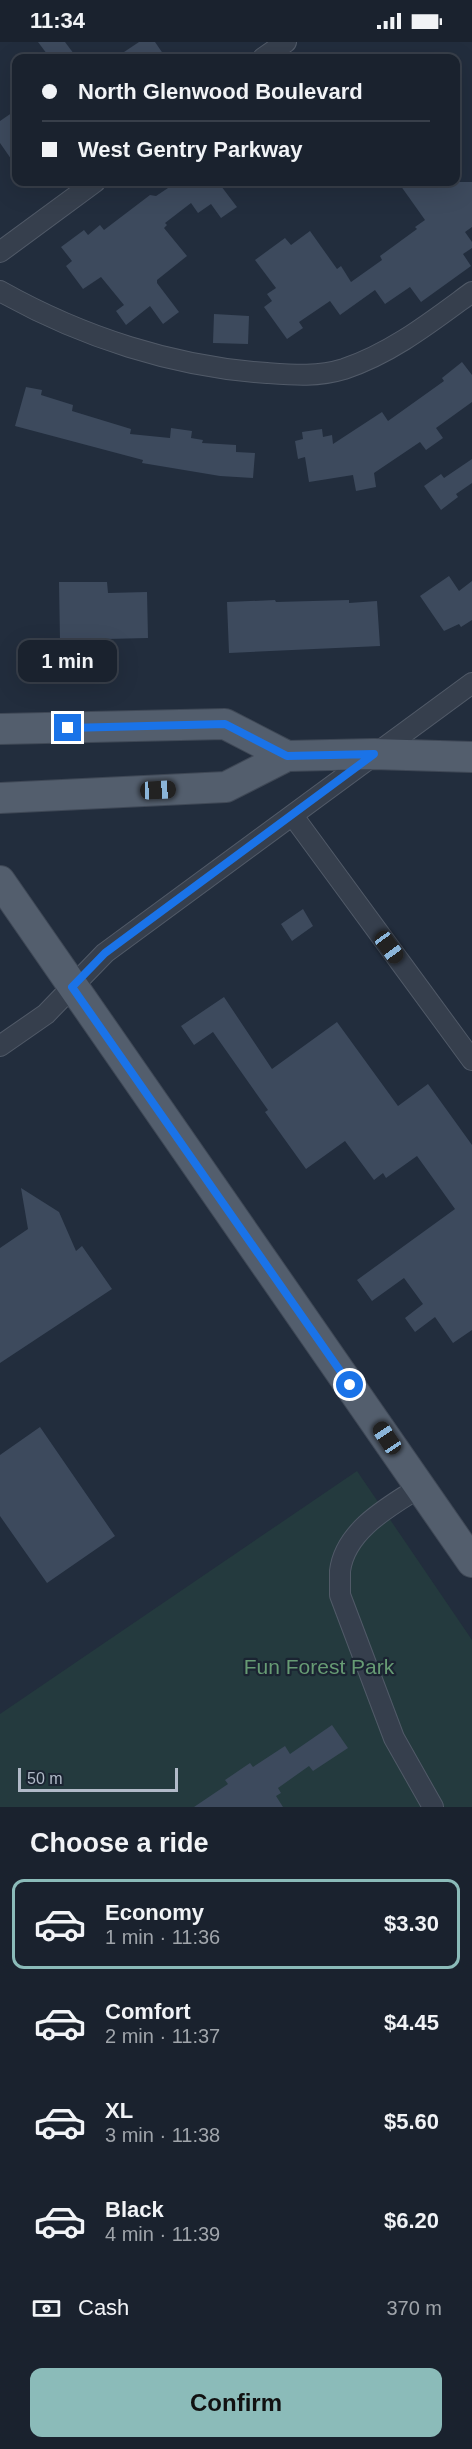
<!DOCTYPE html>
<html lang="en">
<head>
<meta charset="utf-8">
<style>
  :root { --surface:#1a222e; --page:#272f3a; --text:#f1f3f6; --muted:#9fa4aa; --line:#383f4a; --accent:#8bbbb9 }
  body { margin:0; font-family:Arial,sans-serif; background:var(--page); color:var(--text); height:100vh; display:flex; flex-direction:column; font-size:22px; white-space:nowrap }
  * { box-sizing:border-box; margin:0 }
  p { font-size:20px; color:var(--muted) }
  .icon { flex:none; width:33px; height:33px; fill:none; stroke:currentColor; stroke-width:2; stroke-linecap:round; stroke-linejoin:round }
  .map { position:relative; height:1765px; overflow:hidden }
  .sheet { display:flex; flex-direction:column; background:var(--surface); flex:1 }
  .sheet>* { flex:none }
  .top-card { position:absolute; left:12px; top:12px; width:448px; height:132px; border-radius:12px; box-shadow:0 6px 24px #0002,0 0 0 2px var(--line); display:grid; align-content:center; height:132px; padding:0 30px; background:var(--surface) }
  .scale { position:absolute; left:18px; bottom:15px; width:160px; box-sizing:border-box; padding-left:6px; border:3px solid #b1bac8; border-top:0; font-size:16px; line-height:21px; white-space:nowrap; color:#b1bac8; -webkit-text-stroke:4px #1b2432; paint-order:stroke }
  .end { position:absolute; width:27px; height:27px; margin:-14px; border:8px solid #1a73e8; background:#fff; box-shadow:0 0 0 3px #fff }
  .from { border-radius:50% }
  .bubble { position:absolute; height:42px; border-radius:12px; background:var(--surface); box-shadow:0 6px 24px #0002,0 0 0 2px var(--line); font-size:20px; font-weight:700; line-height:42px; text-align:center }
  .car { position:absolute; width:18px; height:36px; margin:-18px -9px; border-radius:8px; box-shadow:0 0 4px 2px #0007; background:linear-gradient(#222 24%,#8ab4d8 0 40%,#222 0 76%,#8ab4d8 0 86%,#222 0) }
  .top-card b { display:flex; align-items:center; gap:21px; height:57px; font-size:22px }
  .top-card b+b { border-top:2px solid var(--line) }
  .top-card i { width:15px; height:15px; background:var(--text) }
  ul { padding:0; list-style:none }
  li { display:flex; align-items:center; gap:18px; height:90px; margin:0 12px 9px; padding:0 18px; border:3px solid transparent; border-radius:12px }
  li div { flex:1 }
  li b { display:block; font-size:22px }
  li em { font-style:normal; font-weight:700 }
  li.active { border-color:var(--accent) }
  li>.icon { width:54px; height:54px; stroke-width:1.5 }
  h2 { padding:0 30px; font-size:27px; line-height:72px }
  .pay { display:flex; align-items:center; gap:15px; height:66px; padding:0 30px; font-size:22px }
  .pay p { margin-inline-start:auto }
  .button { display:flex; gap:12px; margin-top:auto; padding:12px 30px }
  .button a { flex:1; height:69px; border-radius:12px; background:var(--accent); color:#111; font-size:24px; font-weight:700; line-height:69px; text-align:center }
  .status { display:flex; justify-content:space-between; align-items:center; height:42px; padding:0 30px; background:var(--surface); direction:ltr }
  .status svg { height:16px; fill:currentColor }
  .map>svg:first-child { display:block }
</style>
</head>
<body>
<div class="status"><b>11:34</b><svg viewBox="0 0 49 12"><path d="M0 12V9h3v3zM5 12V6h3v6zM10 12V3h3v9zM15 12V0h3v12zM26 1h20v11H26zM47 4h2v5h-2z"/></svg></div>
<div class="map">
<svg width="472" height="1765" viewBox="0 0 472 1765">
  <rect width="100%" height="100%" fill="#222d3d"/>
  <!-- green -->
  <path fill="#243a3e" d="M357,1429L472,1598V1765H0V1672Z"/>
  <!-- building -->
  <path fill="#3d4a5d" d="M38,0H65L77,16H50Z
    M139,0H155L166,16H115Z
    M16,68V124L0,101V79Z
    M177,140H218L237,165L221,176L211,162L198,171L191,161L165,181L167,183L164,186L187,214L157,238V241L179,270L163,282L150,264L126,283L116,269L124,263L101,235L83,247L66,224L72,219L61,205L84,188L88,193L100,183L104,188L150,153L156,154Z
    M398,140H472V185L465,190L472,200V206L463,212L471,224L421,260L410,245L385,262L375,248L340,273L330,259L299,280L303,286L287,297L264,265L272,259L267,252L276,246L255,218L285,196L291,203L310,189L337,227L341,224L351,240L382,218L380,214L417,187L415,185L425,178Z
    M214,272L249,274L248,302L213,301Z
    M462,320L472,333V360L436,386L443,396L426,408L420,400L374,431L376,445L356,449L353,433L309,440L305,415L298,417L295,399L303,397L302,390L322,387L323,395L332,393L333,402L382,370L388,379L444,339L442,336Z
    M26,345L42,348L41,353L73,363L72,369L131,387L130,392L170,396L171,386L192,389L191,396L203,398L202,401L236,403V410L255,411L253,436L220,434L142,421L143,418L15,384Z
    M472,417V441L456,452L458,455L441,468L424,444L441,432L444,436Z
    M449,534L459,549L472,539V578L461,585L459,582L444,589L420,554Z
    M59,540H107L108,551L147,550L148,596L106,597V601L94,602H75L60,599Z
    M275,558L276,560L349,558V561L377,559L380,604L229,611L227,560Z
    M303,867L313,884L292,899L281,882Z
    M224,955L272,1027L337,980L398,1064L428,1042L472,1103V1288L453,1301L435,1275L415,1290L405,1276L423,1262L404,1236L372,1259L357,1238L455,1167L417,1114L386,1136L383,1131L374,1138L345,1099L306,1127L265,1070L268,1068L213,990L194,1003L181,984Z
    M21,1146L59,1170L76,1209L82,1204L112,1247L0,1321V1206L28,1187Z
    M40,1385L115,1494L47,1541L0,1474V1413Z
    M332,1683L348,1706L313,1729L309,1724L278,1746L281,1751L276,1754L283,1765H194L228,1742L225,1738L250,1721L253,1725L285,1704L290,1712Z"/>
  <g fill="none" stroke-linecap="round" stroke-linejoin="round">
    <!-- street casing -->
    <g stroke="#515a68" stroke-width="22">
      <path id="street" d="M263,16L286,0
        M0,210L95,140
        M0,249C82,295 174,325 267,331C294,333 318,335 344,327C392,311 431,280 472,250
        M293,774L472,1018
        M0,1004L46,972L105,911L472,641
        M420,1445C390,1464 345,1488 340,1529C340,1536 340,1545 340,1553L394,1696L433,1765"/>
    </g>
    <!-- primary casing -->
    <g stroke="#3f4856" stroke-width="32">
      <path id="primary" d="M0,687L225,682L287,714
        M0,756L226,745L287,714L374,712L472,715
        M0,839L472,1520"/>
    </g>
    <!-- street -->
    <use href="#street" stroke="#363f4d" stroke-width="20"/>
    <!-- primary -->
    <use href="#primary" stroke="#535e6d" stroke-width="30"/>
  </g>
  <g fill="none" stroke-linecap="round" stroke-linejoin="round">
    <!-- route -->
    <path stroke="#1a73e8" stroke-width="8" d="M68,686L225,682L287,714L374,712L105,911L72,945L350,1343"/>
  </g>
  <g text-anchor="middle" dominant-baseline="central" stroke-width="4.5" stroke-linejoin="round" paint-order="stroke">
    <!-- park labels -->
    <g font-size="21" fill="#679b74" stroke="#1b2432">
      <text x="319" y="1624">Fun Forest Park</text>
    </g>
  </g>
</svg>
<div class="scale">50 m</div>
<i class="end from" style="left:350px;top:1343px"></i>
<i class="end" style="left:68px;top:686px"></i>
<div class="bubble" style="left:18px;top:598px;width:99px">1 min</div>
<i class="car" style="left:158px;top:748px;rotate:87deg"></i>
<i class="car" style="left:389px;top:905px;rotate:144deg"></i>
<i class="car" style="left:387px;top:1396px;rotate:326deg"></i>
<div class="top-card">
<b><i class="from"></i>North Glenwood Boulevard</b>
<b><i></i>West Gentry Parkway</b>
</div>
</div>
<section class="sheet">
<h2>Choose a ride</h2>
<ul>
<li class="active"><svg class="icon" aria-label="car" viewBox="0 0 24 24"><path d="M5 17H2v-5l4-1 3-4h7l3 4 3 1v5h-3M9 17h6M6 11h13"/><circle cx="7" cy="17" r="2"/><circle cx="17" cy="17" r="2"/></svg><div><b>Economy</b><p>1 min · 11:36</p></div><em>$3.30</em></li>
<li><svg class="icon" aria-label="car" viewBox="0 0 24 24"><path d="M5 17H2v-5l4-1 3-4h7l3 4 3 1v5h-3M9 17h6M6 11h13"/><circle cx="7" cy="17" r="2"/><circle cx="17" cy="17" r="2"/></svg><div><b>Comfort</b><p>2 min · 11:37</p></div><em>$4.45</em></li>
<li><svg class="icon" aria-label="car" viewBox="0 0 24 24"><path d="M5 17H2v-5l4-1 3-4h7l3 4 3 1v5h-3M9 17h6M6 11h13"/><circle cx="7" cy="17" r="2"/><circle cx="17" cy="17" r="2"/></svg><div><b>XL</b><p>3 min · 11:38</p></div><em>$5.60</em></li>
<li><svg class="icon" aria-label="car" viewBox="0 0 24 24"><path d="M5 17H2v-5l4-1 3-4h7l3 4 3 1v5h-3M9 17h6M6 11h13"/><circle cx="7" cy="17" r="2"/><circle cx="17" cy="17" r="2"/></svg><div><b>Black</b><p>4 min · 11:39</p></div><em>$6.20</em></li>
</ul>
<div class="pay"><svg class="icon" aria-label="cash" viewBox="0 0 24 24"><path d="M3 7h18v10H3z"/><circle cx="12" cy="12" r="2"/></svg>Cash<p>370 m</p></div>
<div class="button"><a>Confirm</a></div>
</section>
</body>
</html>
